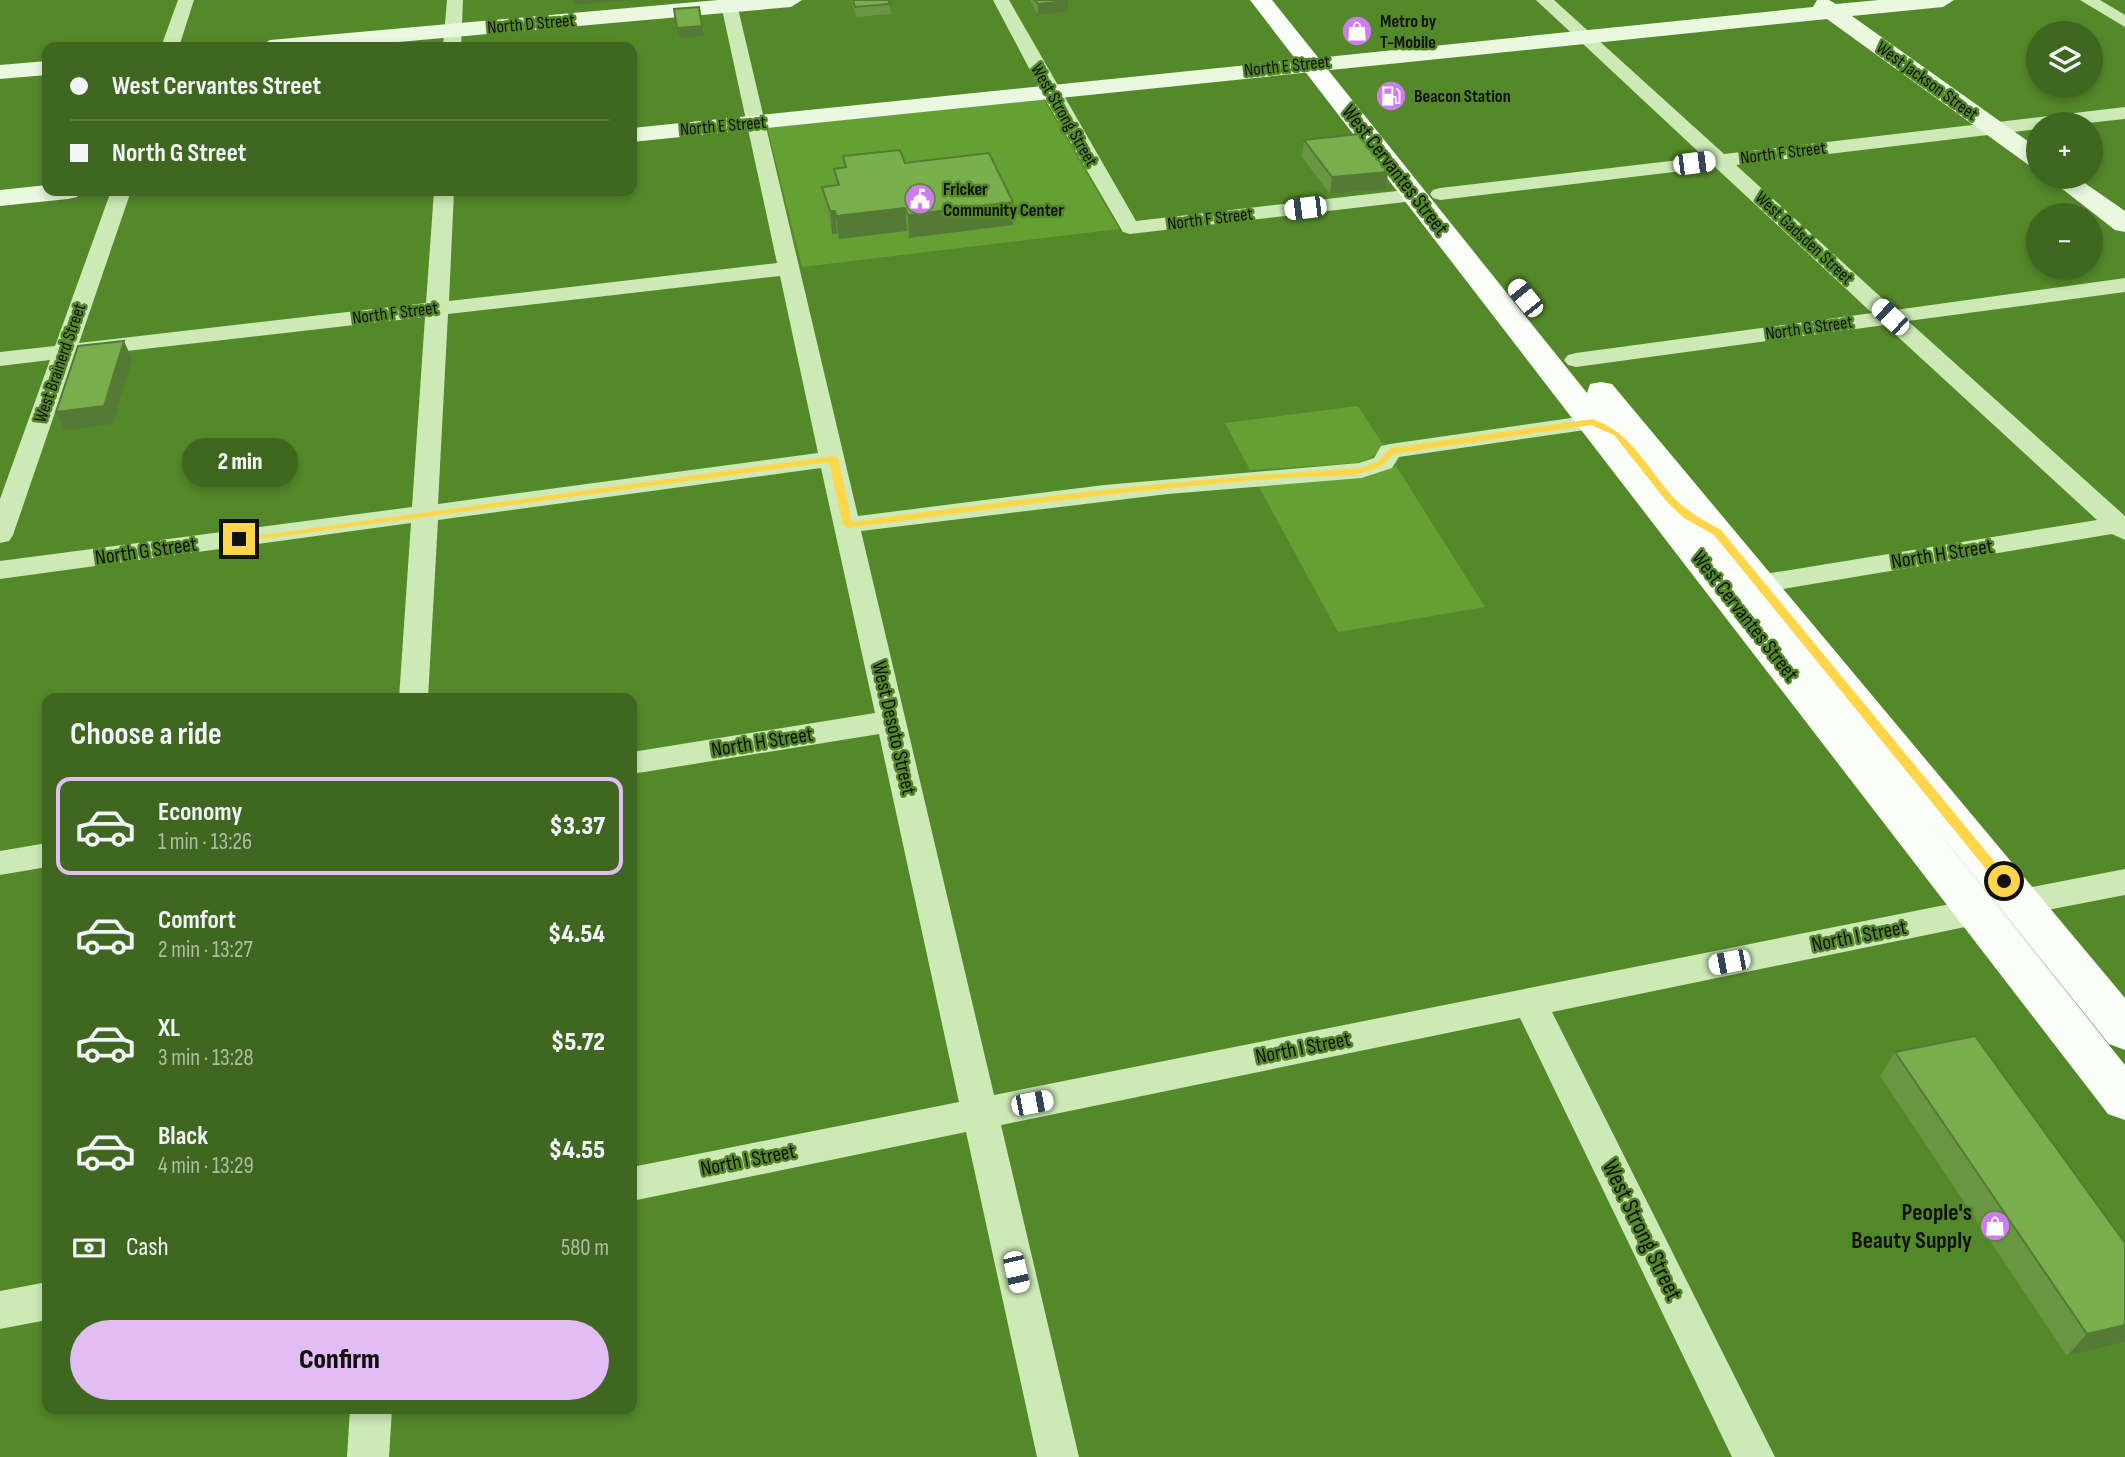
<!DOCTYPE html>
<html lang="en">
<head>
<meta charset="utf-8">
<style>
  :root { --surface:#3f671f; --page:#466d28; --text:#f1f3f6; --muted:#adbea4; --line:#587b3d; --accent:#e1bdf3 }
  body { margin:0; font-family:"Sofia Sans Condensed",sans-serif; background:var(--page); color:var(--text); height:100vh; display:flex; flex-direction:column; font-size:26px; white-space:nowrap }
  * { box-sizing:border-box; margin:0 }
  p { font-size:23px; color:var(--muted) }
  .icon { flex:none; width:38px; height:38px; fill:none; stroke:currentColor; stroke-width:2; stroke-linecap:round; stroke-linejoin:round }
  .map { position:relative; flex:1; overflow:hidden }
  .sheet { position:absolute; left:42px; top:693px; width:595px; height:721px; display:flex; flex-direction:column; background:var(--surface); border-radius:14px; box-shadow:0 4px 10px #0003 }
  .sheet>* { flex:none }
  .top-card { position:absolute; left:42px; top:42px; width:595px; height:154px; border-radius:14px; box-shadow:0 4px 10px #0003; display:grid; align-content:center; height:154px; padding:0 28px; background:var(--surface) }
  .fabs { position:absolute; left:2026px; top:21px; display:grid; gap:14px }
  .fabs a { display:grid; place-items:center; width:77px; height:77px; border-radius:50%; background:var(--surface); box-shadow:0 4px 10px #0003; font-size:35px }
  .end { position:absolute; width:32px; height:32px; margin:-16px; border:9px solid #ffd54a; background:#111; box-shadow:0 0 0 4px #111 }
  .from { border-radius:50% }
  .bubble { position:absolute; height:49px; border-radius:24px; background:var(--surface); box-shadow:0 4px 10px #0003; font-size:23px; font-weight:800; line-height:49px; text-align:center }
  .car { position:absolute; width:21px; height:42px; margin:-21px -10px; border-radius:9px; box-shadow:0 0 5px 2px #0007; background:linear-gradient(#fff 24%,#345 0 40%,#fff 0 76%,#345 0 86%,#fff 0) }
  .top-card b { display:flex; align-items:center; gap:24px; height:66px; font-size:26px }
  .top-card b+b { border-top:2px solid var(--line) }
  .top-card i { width:18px; height:18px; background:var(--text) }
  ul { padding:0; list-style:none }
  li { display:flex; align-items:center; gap:21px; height:98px; margin:0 14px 10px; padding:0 14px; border:4px solid transparent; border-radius:14px }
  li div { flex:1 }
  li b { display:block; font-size:26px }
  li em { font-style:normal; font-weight:800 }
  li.active { border-color:var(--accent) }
  li>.icon { width:63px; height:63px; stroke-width:1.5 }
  h2 { padding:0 28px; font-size:32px; line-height:84px }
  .pay { display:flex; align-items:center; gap:18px; height:77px; padding:0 28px; font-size:26px }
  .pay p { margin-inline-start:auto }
  .primary-button { display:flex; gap:14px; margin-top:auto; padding:14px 28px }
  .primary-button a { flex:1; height:80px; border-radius:42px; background:var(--accent); color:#111; font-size:28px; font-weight:800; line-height:80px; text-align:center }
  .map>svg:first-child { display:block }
</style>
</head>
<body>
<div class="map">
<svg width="2125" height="1457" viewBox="0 0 2125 1457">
  <rect width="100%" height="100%" fill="#548929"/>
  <!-- green -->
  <path fill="#65a033" d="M1043,98L1119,229L802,267L767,126Z
    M1358,406L1384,446L1371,458L1357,463L1250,470L1225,423Z
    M1396,466L1485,607L1338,632L1258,485L1364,478Z"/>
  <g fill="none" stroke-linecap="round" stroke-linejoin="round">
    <!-- street -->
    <path fill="#cde9b6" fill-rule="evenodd" d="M178,0H194L179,47H161Z
      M447,0H463L461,47H443Z
      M720,0H736L858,516L1104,485L1359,463L1374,458L1381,446L1390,444L1592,415L1601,417L1604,422L1601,427L1592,429L1399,457L1392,468L1362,478L1168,494L861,531L994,1095L1975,899L1987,903L1992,912L1987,921L1975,925L1552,1012L1775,1457H1732L1520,1018L1001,1125L1079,1457H1037L966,1132L632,1201V1167L959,1102L879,734L632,774V752L875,713L821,468L438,520L428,698H399L411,523L0,579V561L412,507L425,317L74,357L13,535L9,541L0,543V499L50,360L0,366V352L55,346L111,191H131L79,343L426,303L434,191H454L449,301L777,263ZM780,276L818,453L438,504L448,314Z
      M993,0H1009L1136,221L1414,189L1424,195L1414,201L1130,234L1123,232L1048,104Z
      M1536,0H1554L1724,154L2125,107V119L2078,124H2039V129L1736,165L1895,310L2125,278V292L1908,321L2125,516V540L2112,534L1759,593L1749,590L1745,584L1749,578L1759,575L2097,520L1885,325L1576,367L1568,365L1564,360L1568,355L1576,353L1872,313L1715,167L1440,200L1433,198L1430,194L1433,190L1440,188L1704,157Z
      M2080,0H2100L2125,15V27Z
      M47,843V867L0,875V851Z
      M2125,869V895L2021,915L2009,911L2005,902L2009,893L2021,889Z
      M47,1282V1320L0,1329V1291Z
      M350,1409H392L389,1457H347Z"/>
    <!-- secondary -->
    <path fill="#eaf8e0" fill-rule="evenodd" d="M718,0H802L791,7L343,47H259L270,40Z
      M1817,0H1829L1836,4L1879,0H1954L1943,7L1852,16L2039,149V169L2030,166L1827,19L632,142V128L1813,7Z
      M47,61V75L0,79V65Z
      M2047,177H2076L2125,211V232L2115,230Z
      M47,185V191H81L77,197L68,199L0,206V190Z"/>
    <!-- primary -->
    <path fill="#fbfef8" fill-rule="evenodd" d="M1250,0H1272L1587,393L1590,384L1601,382L1612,384L2125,998V1050L2109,1044L1929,820L2125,1065V1120L2108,1114Z"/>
  </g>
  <!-- wall -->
  <path fill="#689642" d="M851,0H888L891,14L856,17Z
    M1030,0H1067L1068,12L1038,15Z
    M1304,140L1388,172L1386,189L1330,194L1302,157Z
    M843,156L905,163L1013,225L909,238L907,231L839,239L837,234H832L824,210L822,187L835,185L834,169L844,168Z
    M1895,1052L2125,1243V1342L2067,1356L1880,1076Z"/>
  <!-- shaded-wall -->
  <path fill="#557a36" d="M573,0H633L574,5Z
    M1068,1V12L1038,15V4Z
    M702,26L704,36L679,38L677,28Z
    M1388,172L1386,189L1330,194L1332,177Z
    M1013,202V225L909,238L908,215Z
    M905,208L907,231L839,239L836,216Z
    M830,211H835L837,234H832Z
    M124,341L132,359L113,424L65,430L56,412Z
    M2125,1325V1342L2067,1356L2087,1334Z"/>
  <!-- building -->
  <path fill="#79ae4d" stroke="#557a36" stroke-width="2" d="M853,0H888L890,4L855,7Z
    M1035,0H1067L1068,1L1038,4Z
    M699,7L702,26L677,28L674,9Z
    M1358,134L1388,172L1332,177L1304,140Z
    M900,150L905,163L989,153L1013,202L908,215L905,208L836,216L835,211H830L822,187L839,185L834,169L846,167L843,156Z
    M124,341L104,406L56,412L78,346Z
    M1975,1036L2125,1243V1325L2087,1334L1895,1052Z"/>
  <!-- route -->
  <path fill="#ffd54a" d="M1592,419C1633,432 1648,471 1676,500C1690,513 1704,521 1721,530L2008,878V885H1999L1714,535L1684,518L1667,502L1614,435L1591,425L1393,454C1376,481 1329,475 1299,477C1148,487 998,508 848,528L843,525L829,462L239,542L234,539L833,456L838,458L852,522C1021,498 1190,478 1361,468L1379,461L1390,448Z"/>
  <!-- icons -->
  <defs>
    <g id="shop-disc" transform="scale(1.575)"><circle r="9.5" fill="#ce7cf0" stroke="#548929"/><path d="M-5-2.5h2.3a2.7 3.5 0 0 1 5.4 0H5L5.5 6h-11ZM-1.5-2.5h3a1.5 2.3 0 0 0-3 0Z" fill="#fff"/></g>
    <g id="fuel-disc" transform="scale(1.575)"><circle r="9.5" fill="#ce7cf0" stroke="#548929"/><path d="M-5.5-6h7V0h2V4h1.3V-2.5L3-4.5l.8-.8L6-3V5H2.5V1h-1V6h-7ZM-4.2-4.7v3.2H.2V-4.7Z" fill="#fff"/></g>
    <g id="civic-disc" transform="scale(1.575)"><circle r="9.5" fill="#ce7cf0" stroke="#548929"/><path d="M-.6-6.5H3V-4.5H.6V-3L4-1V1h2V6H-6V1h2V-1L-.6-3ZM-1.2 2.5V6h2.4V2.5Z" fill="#fff"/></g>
  </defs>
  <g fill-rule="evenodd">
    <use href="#shop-disc" x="1357" y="31"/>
    <use href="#fuel-disc" x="1391" y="96"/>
    <use href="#civic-disc" x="920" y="199"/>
    <use href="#shop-disc" x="1995" y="1226"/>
  </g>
  <g text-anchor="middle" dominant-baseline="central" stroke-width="5" stroke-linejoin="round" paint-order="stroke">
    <!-- far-poi labels -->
    <g font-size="18" font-weight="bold" fill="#111" stroke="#548929" text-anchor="start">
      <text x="1380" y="21">Metro by<tspan x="1380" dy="21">T-Mobile</tspan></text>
      <text x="1414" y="96">Beacon Station</text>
      <text x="943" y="189">Fricker<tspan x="943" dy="21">Community Center</tspan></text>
    </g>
    <!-- far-street labels -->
    <g font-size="18" fill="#111" stroke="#548929">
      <text transform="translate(531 24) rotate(-5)">North D Street</text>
      <text transform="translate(1287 66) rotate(-6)">North E Street</text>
      <text transform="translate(1927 81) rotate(36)">West Jackson Street</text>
      <text transform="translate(1064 115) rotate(60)">West Strong Street</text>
      <text transform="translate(723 126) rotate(-5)">North E Street</text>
      <text transform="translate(1783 153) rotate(-7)">North F Street</text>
      <text transform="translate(1210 219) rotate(-7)">North F Street</text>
      <text transform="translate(1804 238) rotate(43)">West Gadsden Street</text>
      <text transform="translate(395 313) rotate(-7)">North F Street</text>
      <text transform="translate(1809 328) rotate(-8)">North G Street</text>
      <text transform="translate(60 363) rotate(-71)">West Brainerd Street</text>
    </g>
    <!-- street labels -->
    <g font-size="21" fill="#111" stroke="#548929">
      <text transform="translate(1395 170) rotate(52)">West Cervantes Street</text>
      <text transform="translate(146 551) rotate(-8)">North G Street</text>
      <text transform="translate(1942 554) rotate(-9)">North H Street</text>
      <text transform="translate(1745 616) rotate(52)">West Cervantes Street</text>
      <text transform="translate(894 728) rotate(77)">West Desoto Street</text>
      <text transform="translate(762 742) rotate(-9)">North H Street</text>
      <text transform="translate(1859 936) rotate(-11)">North I Street</text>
      <text transform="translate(1303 1048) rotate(-11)">North I Street</text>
      <text transform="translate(748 1160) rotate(-11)">North I Street</text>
    </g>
    <!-- near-poi labels -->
    <g font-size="24" font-weight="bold" fill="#111" stroke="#548929" text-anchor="end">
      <text x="1972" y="1212">People's<tspan x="1972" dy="28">Beauty Supply</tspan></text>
    </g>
    <!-- near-street labels -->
    <g font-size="24" fill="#111" stroke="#548929">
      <text transform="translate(1642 1230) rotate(64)">West Strong Street</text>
    </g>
  </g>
</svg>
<div class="fabs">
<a><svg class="icon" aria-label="layers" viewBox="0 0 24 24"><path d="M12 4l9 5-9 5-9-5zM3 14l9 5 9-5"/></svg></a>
<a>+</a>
<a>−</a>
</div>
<i class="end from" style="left:2004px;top:881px"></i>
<i class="end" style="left:239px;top:539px"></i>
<div class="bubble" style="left:182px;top:438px;width:116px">2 min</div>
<i class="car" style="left:1694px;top:163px;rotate:83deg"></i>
<i class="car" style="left:1305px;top:208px;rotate:263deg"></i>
<i class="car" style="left:1525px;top:298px;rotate:321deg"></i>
<i class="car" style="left:1890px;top:317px;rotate:313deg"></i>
<i class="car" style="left:1729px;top:962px;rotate:259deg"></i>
<i class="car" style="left:1032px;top:1103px;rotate:79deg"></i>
<i class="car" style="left:1016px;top:1272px;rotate:167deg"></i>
<div class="top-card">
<b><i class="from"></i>West Cervantes Street</b>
<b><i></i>North G Street</b>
</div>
<section class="sheet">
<h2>Choose a ride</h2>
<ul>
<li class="active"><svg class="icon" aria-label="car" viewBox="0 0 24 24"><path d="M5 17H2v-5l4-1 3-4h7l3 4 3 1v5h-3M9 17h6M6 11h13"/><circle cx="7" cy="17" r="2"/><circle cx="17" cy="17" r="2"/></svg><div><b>Economy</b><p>1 min · 13:26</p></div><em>$3.37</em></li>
<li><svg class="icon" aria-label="car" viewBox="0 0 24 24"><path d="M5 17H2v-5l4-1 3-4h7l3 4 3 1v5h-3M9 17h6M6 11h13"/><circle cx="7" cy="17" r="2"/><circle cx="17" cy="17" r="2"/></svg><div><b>Comfort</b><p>2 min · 13:27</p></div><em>$4.54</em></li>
<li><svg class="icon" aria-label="car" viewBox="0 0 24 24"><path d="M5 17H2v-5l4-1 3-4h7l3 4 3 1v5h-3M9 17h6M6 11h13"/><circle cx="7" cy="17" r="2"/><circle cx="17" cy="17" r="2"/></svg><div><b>XL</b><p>3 min · 13:28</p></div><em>$5.72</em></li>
<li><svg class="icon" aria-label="car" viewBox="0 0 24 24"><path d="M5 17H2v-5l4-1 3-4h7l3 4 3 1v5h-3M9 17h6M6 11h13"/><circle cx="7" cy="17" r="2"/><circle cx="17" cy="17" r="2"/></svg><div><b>Black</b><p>4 min · 13:29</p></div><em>$4.55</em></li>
</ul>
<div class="pay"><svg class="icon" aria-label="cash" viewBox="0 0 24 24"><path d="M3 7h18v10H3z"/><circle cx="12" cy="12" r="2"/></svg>Cash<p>580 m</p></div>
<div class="primary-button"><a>Confirm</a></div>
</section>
</div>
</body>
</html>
